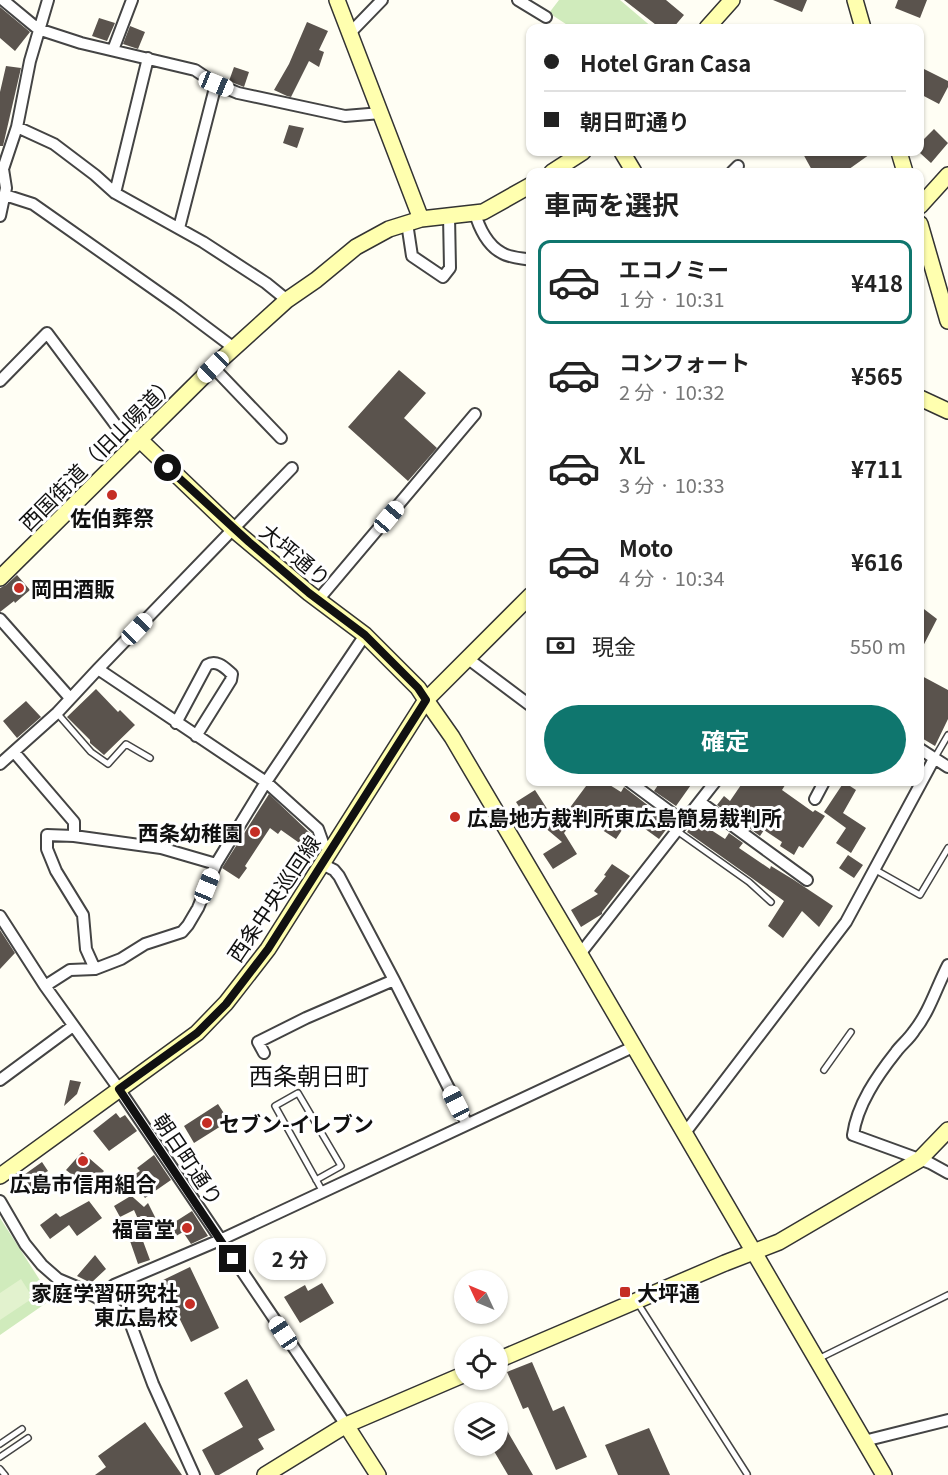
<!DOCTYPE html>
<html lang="ja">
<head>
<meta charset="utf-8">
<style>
  :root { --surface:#fff; --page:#f6f6f6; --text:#222; --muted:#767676; --line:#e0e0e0; --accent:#0f766e }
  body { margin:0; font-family:Georgia,"Noto Sans JP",serif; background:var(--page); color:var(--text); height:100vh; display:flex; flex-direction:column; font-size:22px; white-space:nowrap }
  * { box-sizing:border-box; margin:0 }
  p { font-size:20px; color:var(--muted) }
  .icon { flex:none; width:33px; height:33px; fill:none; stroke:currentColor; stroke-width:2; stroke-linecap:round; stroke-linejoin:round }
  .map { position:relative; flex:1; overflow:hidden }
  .panel { position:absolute; left:526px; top:168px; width:398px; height:618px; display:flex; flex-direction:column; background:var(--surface); border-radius:12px; box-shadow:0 2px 4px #0004 }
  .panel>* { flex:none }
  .hud { position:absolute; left:526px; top:24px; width:398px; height:132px; border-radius:12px; box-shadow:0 2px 4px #0004; display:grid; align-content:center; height:132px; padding:0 18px; background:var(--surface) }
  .needle { width:39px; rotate:314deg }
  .buttons { position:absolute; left:454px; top:1270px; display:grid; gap:12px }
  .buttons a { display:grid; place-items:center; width:54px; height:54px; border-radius:50%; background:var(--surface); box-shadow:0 2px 4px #0004; font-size:30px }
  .end { position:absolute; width:27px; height:27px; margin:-14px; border:8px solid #111; background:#fff; box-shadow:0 0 0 3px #fff }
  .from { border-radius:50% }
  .bubble { position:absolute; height:42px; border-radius:21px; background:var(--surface); box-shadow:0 2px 4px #0004; font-size:20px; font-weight:700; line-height:42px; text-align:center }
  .car { position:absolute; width:18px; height:36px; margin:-18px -9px; border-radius:8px; box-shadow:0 0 4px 2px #0007; background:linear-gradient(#fff 24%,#345 0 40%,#fff 0 76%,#345 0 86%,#fff 0) }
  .hud b { display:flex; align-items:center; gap:21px; height:57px; font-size:22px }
  .hud b+b { border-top:2px solid var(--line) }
  .hud i { width:15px; height:15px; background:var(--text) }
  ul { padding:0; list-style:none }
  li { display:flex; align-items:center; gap:18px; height:84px; margin:0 12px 9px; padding:0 6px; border:3px solid transparent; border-radius:12px }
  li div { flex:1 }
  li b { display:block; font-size:22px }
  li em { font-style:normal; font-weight:700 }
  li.selected { border-color:var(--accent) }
  li>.icon { width:54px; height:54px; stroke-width:1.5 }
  h2 { padding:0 18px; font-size:27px; line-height:72px }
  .pay { display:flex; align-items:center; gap:15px; height:66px; padding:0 18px; font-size:22px }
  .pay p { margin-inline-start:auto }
  .cta { display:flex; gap:12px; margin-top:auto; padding:12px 18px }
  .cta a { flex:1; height:69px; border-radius:36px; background:var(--accent); color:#fff; font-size:24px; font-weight:700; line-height:69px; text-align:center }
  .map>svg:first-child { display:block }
</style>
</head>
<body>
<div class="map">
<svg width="948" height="1475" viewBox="0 0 948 1475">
  <rect width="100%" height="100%" fill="#fffef4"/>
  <!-- green -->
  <path fill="#d0ebbc" d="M559,0H620L653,28H572L549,13Z
    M0,1218L52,1299L0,1335Z"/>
  <!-- pitch -->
  <path fill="#e2f2ce" d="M21,1279L33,1298L0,1320V1293Z"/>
  <!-- building -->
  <path fill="#5a534d" d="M624,0H666L684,15L673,28H660Z
    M773,0H807L802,12Z
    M898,0H927L920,18L895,8Z
    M0,7L30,32L15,51L0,38Z
    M99,18L115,23L107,41L92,36Z
    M307,22L328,31L319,50L324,52L319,67L309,61L291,97L287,96L274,90L289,64Z
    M130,26L145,32L138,49L123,44Z
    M6,66L21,68L3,146H0V92Z
    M234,67L249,72L244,87L229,81Z
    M920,67L948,81V87L939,104L920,94Z
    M289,125L304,128L297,148L283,143Z
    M934,129L948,143L931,163L920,153V143Z
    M802,152H873L845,172H813Z
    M399,370L426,393L404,418L437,448L408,481L348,427Z
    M17,575L30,590L15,603L14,601L0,612V588L6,585Z
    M920,606L937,619L920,652Z
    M920,675L948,690V719L935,746L920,737Z
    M96,689L118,712L120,710L135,725L104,755L90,743V740L67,717Z
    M26,701L41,717L17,738L3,721Z
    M589,782H605L621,792L624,787L671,823L659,839L630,818L616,839L590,822L587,826L576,818L564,833L577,854L553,869L543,854L562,842L537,821L531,825L516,802L535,790L555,821L561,814L563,817Z
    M660,782H693L676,806L654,791Z
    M743,782H787L782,790L813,812L815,810L825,816L803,848L799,846L794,855L780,846L782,842L764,830L760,836L717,805L724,796L730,801Z
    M844,782L856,790L843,813L866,828L851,853L836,843L846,828L824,812Z
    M269,794L313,836L305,847L281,830L278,834L270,828L245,866L247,868L239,879L222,868Z
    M702,813L713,821L708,828L725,839L729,833L743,843L739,848L770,869L771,866L794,880L833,906L819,927L802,911L783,938L768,926L784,901L687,832Z
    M848,855L863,865L854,878L839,868Z
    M612,864L630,876L602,912V914L581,927L571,910L598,894L594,891L606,876L604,875Z
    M0,930L15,953L0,969Z
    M70,1080L81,1082L77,1094L64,1106Z
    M218,1104L229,1121L194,1143L184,1126Z
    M116,1113L120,1118L125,1115L137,1131L109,1151L93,1131Z
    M82,1152L104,1171L89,1188L66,1170Z
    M154,1155L171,1180L145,1198L129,1178L140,1171L137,1168Z
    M42,1162L48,1171L41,1175L46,1181L32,1193L21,1177Z
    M126,1191L144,1207L148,1203L157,1221L142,1228L134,1210L120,1217L114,1206L129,1197Z
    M89,1201L102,1218L77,1236L69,1225L50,1239L40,1225L56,1213L60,1217Z
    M192,1211L208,1236L191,1244L183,1232L176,1236L170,1225Z
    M140,1233L150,1260L138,1264L129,1238Z
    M95,1255L106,1269L91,1283L77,1276Z
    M190,1267L219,1328L191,1342L161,1281Z
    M322,1283L334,1303L300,1323L284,1297L305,1285L308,1291Z
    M532,1362L553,1411L564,1406L587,1457L556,1470L528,1407L523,1409L507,1372Z
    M247,1379L275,1430L258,1439L264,1449L219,1475H215L202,1450L243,1427L224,1393Z
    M498,1415L533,1475H508L491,1446H498Z
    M145,1422L182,1475H95L106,1467L98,1456Z
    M649,1428L670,1475H618L605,1445Z"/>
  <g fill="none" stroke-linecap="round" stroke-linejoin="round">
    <!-- lane casing -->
    <g stroke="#444" stroke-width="8">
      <path id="lane" d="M57,713L91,752L108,764L126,744L150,758
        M934,759L948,735
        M677,831L749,882L771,902
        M874,869L920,895L948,848
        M824,1070L851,1032
        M316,1180L341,1166L298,1093L275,1106L323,1192
        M637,1302L747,1474
        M818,1359L948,1295
        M0,1444L22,1429
        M0,1457L28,1438
        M0,1469L5,1475"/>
    </g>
    <!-- street casing -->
    <g stroke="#444" stroke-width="14">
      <path id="street" d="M3,0L38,29L81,43L195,70L216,84L238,93L345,116L381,113
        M518,0L546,17
        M350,33L382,0
        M113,50L132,0
        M17,127L54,144L95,175L115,193L203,242L266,283L287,300
        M732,172L738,166
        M115,193L148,58
        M5,195L33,204L178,306L234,348
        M475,213C479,228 488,246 502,253C510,258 522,258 531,260
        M0,216L6,188L3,169L17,127L30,61L48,0
        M407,223L412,256L443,277L450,268L449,216
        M179,228L216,84
        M213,367L281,438
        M0,381L47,333L118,428L139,439
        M318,600L475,414
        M0,619L70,698
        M467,658L531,706
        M98,669L266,782L318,829L323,843L330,850
        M176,723L207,665C217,659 225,668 232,674L231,680L196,736
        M920,749L948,767
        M14,752L74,822V836L161,848L216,864
        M0,764L57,713L98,669L292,468
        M630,782L684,822
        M815,799L824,782
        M700,802L807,880
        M74,836L47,835V849L56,871L83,915L86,949L95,969
        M322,864L334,870L339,876L394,980L467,1124
        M0,916L45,986L119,1089L346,1425
        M580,954L715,782
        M948,965C936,988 930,1011 914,1031C909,1039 901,1045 896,1052C877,1076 857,1105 853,1135L930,1163L948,1173
        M45,986L70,970L95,969L121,959L145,944L182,932L188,925L198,908L216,864L266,782L365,635
        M264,1053L258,1042L306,1018L394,980
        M0,1080L73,1026
        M684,1134L846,922L934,759
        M0,1201L25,1244L42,1265L58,1279L77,1287L109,1304L123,1315L131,1325L153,1384L194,1475
        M109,1304L114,1285L220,1240L633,1047
        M864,1441L948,1420"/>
    </g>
    <!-- secondary casing -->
    <g stroke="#333" stroke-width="18">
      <path id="secondary" d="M337,0L421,219
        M855,0L863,28
        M707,28L732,0
        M622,152L634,172
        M899,152L905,172
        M552,172L583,152
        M920,206L948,175
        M920,224L948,321
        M920,398L948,411
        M139,439L234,530L309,593L365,635L418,688L426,700L452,737L580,954L884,1475
        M0,578L213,367L287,300L316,280L356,247L389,229L421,219L483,212L531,185
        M0,1176L197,1033L226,1003L268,949L426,700L531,595
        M498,1360L725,1263L779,1242L919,1160L948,1130
        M346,1425L378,1475
        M265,1475L346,1425L465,1374"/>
    </g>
    <!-- lane -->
    <use href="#lane" stroke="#fff" stroke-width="5"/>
    <!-- street -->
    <use href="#street" stroke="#fff" stroke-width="10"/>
    <!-- secondary -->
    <use href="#secondary" stroke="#ffffaf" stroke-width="15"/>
  </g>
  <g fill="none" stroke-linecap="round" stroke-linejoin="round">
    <!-- route -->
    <path stroke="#111" stroke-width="8" d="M168,468L249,542L309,593L365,635L418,688L426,700L268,949L226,1004L197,1033L119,1089L233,1259"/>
  </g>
  <!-- markers -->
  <g fill="#c52e25" stroke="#fff" stroke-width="2">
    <circle cx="112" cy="495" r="6"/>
    <circle cx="19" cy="588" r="6"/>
    <circle cx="455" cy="817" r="6"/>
    <circle cx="255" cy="832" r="6"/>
    <circle cx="207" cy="1123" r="6"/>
    <circle cx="83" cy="1161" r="6"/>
    <circle cx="187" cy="1228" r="6"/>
    <rect x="619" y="1286" width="12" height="12" rx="3"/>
    <circle cx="190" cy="1304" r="6"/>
  </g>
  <g text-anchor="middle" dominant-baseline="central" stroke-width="6" stroke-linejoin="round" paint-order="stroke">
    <!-- street labels -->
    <g font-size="21" fill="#111" stroke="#fff">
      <text transform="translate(97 452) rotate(-45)">西国街道（旧山陽道）</text>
      <text transform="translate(296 554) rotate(40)">大坪通り</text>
      <text transform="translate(273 898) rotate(-56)">西条中央巡回線</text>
      <text transform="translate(189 1159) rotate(56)">朝日町通り</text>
    </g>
    <!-- poi labels -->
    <g font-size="21" font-weight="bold" fill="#111" stroke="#fff" text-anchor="start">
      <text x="112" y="517" text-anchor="middle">佐伯葬祭</text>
      <text x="31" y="588">岡田酒販</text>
      <text x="467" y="817">広島地方裁判所東広島簡易裁判所</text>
      <text x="243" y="832" text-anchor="end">西条幼稚園</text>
      <text x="219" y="1123">セブン-イレブン</text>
      <text x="83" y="1183" text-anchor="middle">広島市信用組合</text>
      <text x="175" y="1228" text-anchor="end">福富堂</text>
      <text x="178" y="1292" text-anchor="end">家庭学習研究社<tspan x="178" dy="24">東広島校</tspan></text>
      <text x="637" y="1292">大坪通</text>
    </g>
    <!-- quarter labels -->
    <g font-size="24" fill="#111" stroke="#fff">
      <text x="309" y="1074">西条朝日町</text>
    </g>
  </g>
</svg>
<div class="buttons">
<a><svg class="needle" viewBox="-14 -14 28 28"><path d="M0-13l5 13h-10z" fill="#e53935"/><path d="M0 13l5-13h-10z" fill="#767676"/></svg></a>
<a><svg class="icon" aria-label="locate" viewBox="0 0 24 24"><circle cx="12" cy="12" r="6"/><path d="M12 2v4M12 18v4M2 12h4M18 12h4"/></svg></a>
<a><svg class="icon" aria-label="layers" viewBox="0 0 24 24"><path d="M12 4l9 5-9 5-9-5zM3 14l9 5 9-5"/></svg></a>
</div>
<i class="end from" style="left:168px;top:468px"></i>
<i class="end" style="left:233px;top:1259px"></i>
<div class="bubble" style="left:254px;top:1238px;width:72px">2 分</div>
<i class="car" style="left:216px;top:84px;rotate:112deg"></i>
<i class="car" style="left:213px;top:367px;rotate:226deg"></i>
<i class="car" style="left:389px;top:517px;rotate:40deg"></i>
<i class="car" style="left:137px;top:629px;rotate:44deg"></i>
<i class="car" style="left:207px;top:886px;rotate:22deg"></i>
<i class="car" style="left:456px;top:1103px;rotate:333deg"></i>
<i class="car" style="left:283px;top:1333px;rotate:326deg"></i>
<div class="hud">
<b><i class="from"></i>Hotel Gran Casa</b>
<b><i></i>朝日町通り</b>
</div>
<section class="panel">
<h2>車両を選択</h2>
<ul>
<li class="selected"><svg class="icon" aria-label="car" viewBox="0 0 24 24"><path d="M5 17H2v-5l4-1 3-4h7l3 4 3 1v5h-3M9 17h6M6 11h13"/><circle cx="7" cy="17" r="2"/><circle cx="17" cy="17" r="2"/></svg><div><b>エコノミー</b><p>1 分 · 10:31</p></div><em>¥418</em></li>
<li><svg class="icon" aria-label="car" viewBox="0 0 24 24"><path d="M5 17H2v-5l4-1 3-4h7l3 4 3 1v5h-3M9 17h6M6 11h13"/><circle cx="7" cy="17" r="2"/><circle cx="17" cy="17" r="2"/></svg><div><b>コンフォート</b><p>2 分 · 10:32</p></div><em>¥565</em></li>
<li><svg class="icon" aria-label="car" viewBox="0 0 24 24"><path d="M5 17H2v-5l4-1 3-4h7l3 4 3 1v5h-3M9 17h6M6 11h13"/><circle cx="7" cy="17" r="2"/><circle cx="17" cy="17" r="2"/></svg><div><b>XL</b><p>3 分 · 10:33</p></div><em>¥711</em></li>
<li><svg class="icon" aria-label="car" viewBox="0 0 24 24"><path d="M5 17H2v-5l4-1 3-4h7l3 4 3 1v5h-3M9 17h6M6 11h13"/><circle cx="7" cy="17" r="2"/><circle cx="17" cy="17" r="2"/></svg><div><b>Moto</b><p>4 分 · 10:34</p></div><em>¥616</em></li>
</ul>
<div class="pay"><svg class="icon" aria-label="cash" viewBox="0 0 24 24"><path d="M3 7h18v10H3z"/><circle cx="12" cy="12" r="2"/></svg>現金<p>550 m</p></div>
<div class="cta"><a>確定</a></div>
</section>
</div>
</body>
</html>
